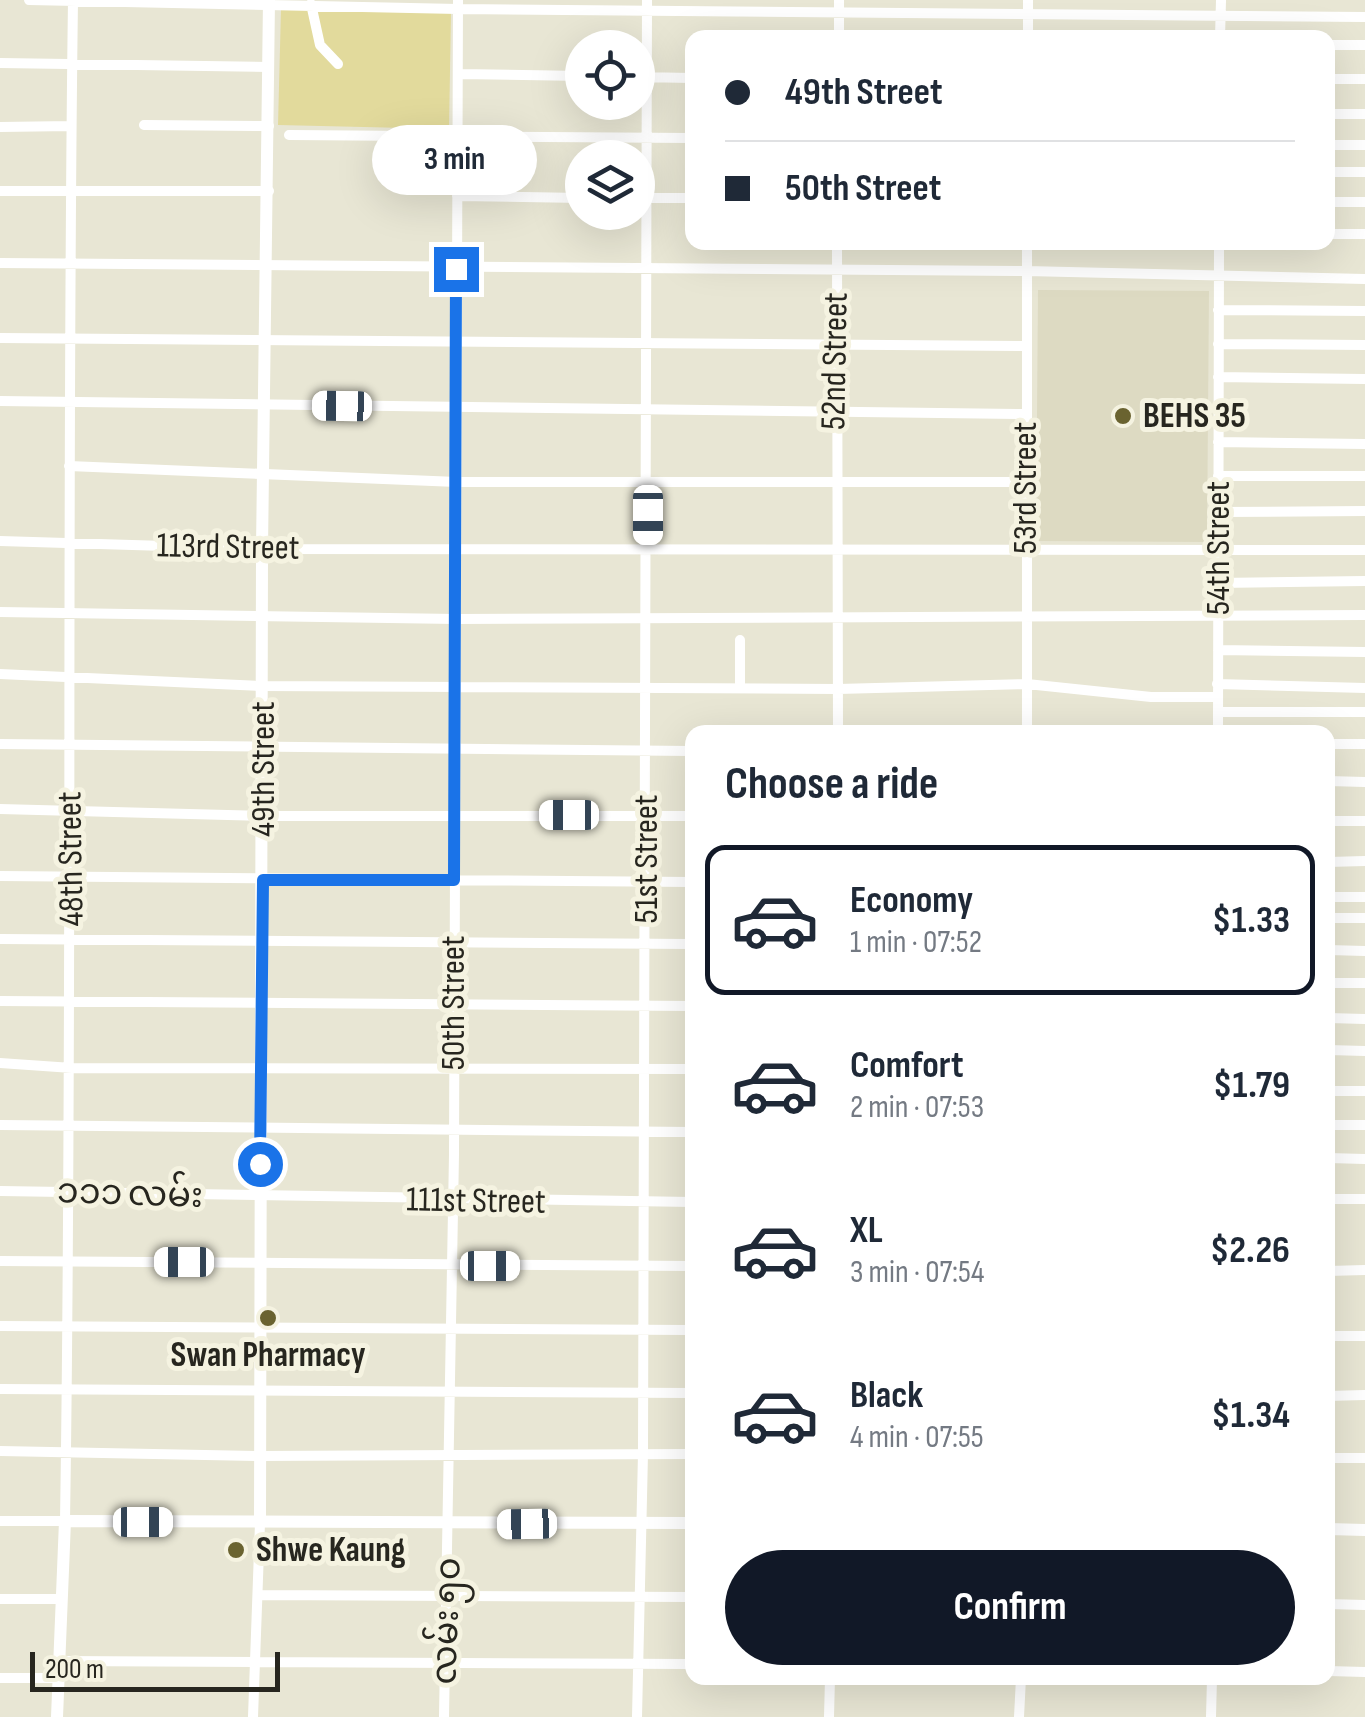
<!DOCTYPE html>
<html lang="en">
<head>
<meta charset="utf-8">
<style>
  :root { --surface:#fff; --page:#f6f6f7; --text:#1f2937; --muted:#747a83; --line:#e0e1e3; --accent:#111827 }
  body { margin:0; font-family:"Sofia Sans Condensed","Noto Sans Myanmar",sans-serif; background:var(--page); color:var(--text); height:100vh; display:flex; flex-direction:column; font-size:38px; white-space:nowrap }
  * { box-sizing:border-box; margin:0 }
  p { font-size:32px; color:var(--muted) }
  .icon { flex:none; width:55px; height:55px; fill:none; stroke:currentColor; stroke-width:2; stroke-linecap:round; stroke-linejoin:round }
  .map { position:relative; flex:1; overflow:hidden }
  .drawer { position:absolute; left:685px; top:725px; width:650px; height:960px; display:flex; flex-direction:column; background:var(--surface); border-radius:20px; box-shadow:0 10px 40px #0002 }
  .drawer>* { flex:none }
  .hud { position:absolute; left:685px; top:30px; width:650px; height:220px; border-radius:20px; box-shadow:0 10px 40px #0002; display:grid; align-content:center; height:220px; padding:0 40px; background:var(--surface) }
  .buttons { position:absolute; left:565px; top:30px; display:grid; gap:20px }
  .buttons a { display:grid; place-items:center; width:90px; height:90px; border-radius:50%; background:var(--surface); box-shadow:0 10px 40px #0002; font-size:50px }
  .scale { position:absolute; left:30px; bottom:25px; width:250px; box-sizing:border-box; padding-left:10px; border:5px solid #27261f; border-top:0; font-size:28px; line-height:35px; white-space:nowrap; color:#27261f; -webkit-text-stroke:8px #f5f3e1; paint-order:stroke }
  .end { position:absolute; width:45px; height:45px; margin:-22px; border:12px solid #1a73e8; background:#fff; box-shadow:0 0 0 5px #fff }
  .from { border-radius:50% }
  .bubble { position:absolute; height:70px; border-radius:35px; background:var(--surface); box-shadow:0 10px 40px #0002; font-size:32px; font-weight:700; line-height:70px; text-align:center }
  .car { position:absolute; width:30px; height:60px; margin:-30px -15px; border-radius:12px; box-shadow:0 0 8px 2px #0007; background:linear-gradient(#fff 24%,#345 0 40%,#fff 0 76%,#345 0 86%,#fff 0) }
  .hud b { display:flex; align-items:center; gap:35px; height:95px; font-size:38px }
  .hud b+b { border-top:2px solid var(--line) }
  .hud i { width:25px; height:25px; background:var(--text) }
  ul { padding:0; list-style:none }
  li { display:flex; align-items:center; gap:30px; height:150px; margin:0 20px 15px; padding:0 20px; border:5px solid transparent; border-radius:20px }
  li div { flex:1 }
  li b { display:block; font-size:38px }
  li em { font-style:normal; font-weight:700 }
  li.active { border-color:var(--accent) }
  li>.icon { width:90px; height:90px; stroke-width:1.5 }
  h2 { padding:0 40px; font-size:45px; line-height:120px }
  .cta { display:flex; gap:20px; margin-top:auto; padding:20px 40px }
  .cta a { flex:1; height:115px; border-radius:60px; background:var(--accent); color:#fff; font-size:40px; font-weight:700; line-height:115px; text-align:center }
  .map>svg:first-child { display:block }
</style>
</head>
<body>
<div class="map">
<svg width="1365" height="1717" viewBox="0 0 1365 1717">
  <rect width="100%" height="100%" fill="#e8e6d4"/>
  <!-- built -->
  <path fill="#dddac2" d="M1038,290L1209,291L1207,542L1036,541Z"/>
  <!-- green -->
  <path fill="#e2da9c" d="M281,9L451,13L449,129L278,125Z"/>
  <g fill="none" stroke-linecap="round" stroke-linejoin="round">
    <!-- minor -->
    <path stroke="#fff" stroke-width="10" d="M29,0L458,9L1365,17
      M311,4L320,45L338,64
      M839,38V0
      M1028,38V0
      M1220,38L1221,0
      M1328,45H1365
      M0,63L269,67
      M460,74L582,76
      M638,77L692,78
      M1328,79H1365
      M1328,114H1365
      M144,125L269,126
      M0,127L71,126
      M289,135L692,138
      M1328,145H1365
      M1328,172H1365
      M0,191H269
      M457,196L582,198
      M638,198H692
      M1328,202H1365
      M1328,234H1365
      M837,242L838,732
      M0,263L1026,271L1365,279
      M1218,310L1365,311
      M0,338L1026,346
      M1218,344L1365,345
      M1218,377L1365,379
      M0,401L1025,414
      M1218,442L1365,444
      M69,466L457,482H1025
      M1218,476H1365
      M1218,512L1365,511
      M0,541L262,549L1365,550
      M1218,583L1365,581
      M0,612L456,619L1365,615
      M1218,650L1365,652
      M0,674L262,686L838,689L1027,684L1151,697H1218
      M1217,684L1365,688
      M740,687V640
      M1218,712H1365
      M1027,732V242
      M1218,732L1219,242
      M0,744L692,751
      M1328,744H1365
      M1328,781L1365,782
      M0,809L262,816H692
      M1328,821H1365
      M1328,862L1365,861
      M0,876L692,882
      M1328,897H1365
      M1328,918H1365
      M0,939L692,944
      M1328,950L1365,951
      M1328,983H1365
      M0,1001L692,1006
      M1328,1018L1365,1019
      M1328,1050L1365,1051
      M0,1063L72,1068L692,1069
      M1328,1091H1365
      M0,1125L692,1132
      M1328,1125H1365
      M1328,1158L1365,1159
      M0,1191L692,1202
      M1328,1199H1365
      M0,1261L692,1266
      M1328,1271L1365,1270
      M0,1326L692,1330
      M1328,1336H1365
      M0,1389L692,1393
      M1328,1396L1365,1395
      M0,1451L260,1456L692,1454
      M1328,1458H1365
      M0,1521H65C73,1014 66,507 73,0
      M258,1595L692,1597
      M0,1599H60
      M1328,1604L1365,1605
      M59,1661L692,1664
      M1328,1671L1365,1672
      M0,1678H58
      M253,1717L260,1523
      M444,1717L454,1154L458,0
      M637,1717L643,1453L647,0
      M829,1717L830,1678
      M1019,1717L1021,1678
      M1211,1717L1212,1678"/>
    <!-- major -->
    <path stroke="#fff" stroke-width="12" d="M260,1523L262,549L269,0
      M1328,1529L1365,1530
      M57,1717L65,1521L692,1523"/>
  </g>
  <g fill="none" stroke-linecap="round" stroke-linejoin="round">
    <!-- route -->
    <path stroke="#1a73e8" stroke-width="12" d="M260,1164L263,880H454L456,269"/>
  </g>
  <!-- markers -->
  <g fill="#6a6330" stroke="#f5f3e1" stroke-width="4">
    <circle cx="1123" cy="416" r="10"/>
    <circle cx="268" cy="1318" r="10"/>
    <circle cx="236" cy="1550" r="10"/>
  </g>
  <g text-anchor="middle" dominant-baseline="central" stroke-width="10" stroke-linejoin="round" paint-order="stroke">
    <!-- street labels -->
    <g font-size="35" fill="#27261f" stroke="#f5f3e1">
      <text transform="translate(835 361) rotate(-89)">52nd Street</text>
      <text transform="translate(1025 488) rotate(-90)">53rd Street</text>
      <text transform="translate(228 547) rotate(1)">113rd Street</text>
      <text transform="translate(1218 548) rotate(-90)">54th Street</text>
      <text transform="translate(263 769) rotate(-90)">49th Street</text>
      <text transform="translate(71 859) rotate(-91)">48th Street</text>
      <text transform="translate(646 859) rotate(-90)">51st Street</text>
      <text transform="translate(453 1003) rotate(-90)">50th Street</text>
      <text transform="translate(130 1194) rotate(2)">၁၁၁ လမ်း</text>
      <text transform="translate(476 1201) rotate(1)">111st Street</text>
      <text transform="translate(447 1621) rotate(-88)">လမ်း ၅၀</text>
    </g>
    <!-- poi labels -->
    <g font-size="35" font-weight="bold" fill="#27261f" stroke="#f5f3e1" text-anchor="start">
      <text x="1143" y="416">BEHS 35</text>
      <text x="268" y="1355" text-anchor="middle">Swan Pharmacy</text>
      <text x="256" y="1550">Shwe Kaung</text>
    </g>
  </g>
</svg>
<div class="buttons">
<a><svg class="icon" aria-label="locate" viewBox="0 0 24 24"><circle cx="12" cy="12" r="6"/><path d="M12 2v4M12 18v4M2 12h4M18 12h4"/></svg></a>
<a><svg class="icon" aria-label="layers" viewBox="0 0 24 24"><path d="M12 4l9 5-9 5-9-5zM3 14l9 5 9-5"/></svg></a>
</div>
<div class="scale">200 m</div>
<i class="end from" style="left:260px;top:1164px"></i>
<i class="end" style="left:456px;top:269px"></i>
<div class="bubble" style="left:372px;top:125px;width:165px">3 min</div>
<i class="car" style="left:342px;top:406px;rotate:271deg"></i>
<i class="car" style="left:648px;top:515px;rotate:180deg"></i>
<i class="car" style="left:569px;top:815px;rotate:270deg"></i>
<i class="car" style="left:184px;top:1262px;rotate:270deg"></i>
<i class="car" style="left:490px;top:1266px;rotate:90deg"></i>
<i class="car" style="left:143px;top:1522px;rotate:90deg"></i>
<i class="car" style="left:527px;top:1524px;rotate:269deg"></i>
<div class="hud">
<b><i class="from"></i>49th Street</b>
<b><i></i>50th Street</b>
</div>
<section class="drawer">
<h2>Choose a ride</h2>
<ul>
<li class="active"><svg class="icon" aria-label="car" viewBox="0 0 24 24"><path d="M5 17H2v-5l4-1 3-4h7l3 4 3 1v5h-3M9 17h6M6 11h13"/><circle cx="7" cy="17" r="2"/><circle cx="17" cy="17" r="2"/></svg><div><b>Economy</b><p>1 min · 07:52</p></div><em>$1.33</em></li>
<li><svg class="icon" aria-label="car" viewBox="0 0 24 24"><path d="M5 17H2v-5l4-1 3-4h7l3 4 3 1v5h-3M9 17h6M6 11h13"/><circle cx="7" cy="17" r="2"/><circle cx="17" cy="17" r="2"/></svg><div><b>Comfort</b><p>2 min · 07:53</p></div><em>$1.79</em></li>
<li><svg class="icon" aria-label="car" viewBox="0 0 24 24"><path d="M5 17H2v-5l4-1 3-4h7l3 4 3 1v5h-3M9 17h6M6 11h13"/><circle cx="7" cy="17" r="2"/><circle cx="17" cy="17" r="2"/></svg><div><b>XL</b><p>3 min · 07:54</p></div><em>$2.26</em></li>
<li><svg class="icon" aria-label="car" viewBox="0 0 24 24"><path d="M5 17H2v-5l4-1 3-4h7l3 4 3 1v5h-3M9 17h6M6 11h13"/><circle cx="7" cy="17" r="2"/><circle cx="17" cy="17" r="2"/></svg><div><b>Black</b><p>4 min · 07:55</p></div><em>$1.34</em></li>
</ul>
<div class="cta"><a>Confirm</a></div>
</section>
</div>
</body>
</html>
